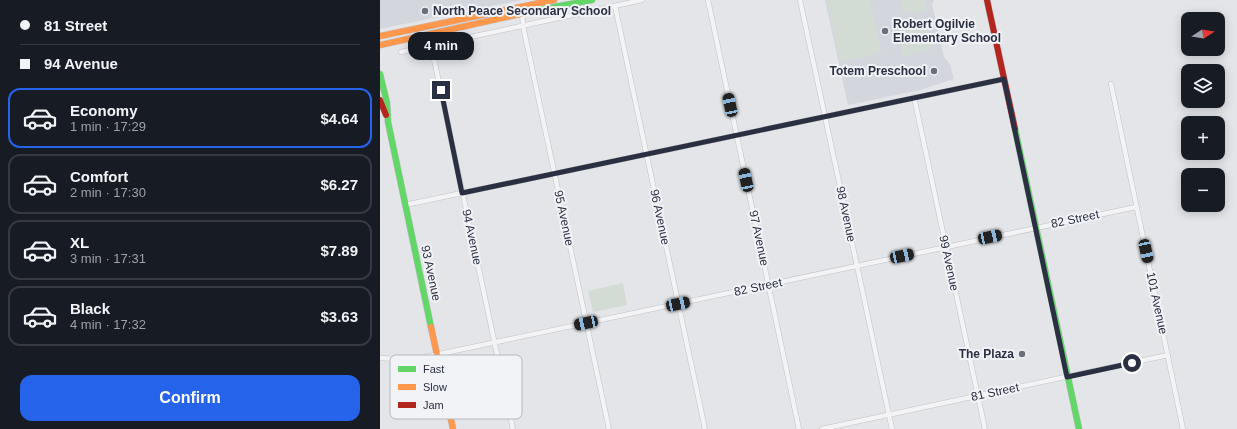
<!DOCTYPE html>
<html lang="en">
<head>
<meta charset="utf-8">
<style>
  :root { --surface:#171b24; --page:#20242c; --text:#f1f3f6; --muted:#9ea1a6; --line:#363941; --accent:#2563eb }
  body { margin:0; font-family:Arial,sans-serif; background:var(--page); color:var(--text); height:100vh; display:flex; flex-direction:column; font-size:15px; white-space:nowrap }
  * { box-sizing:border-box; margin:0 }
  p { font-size:13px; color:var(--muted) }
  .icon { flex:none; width:22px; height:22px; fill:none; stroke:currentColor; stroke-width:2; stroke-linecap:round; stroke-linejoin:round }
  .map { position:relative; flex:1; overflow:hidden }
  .details { display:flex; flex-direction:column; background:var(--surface); width:380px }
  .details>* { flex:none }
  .hud { display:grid; align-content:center; height:88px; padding:0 20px; background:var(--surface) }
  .needle { width:26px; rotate:78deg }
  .tools { position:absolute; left:801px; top:12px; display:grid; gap:8px }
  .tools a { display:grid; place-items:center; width:44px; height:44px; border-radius:8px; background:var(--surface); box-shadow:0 2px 10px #0003; font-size:20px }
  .end { position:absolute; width:18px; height:18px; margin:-9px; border:5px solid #2a2f42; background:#fff; box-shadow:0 0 0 2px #fff }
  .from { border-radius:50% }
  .bubble { position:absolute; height:28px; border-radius:12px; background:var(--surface); box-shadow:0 2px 10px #0003; font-size:13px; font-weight:700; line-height:28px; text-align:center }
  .car { position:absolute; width:12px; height:24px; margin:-12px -6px; border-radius:5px; box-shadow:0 0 3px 1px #0007; background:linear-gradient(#222 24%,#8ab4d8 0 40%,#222 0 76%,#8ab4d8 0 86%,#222 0) }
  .hud b { display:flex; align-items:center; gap:14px; height:38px; font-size:15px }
  .hud b+b { border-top:1px solid var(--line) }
  .hud i { width:10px; height:10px; background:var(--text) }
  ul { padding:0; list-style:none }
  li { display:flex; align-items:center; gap:12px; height:60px; margin:0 8px 6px; padding:0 12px; border:2px solid var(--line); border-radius:12px }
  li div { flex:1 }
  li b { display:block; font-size:15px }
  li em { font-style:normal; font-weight:700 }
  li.current { border-color:var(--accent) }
  li>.icon { width:36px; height:36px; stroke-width:1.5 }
  .button { display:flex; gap:8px; margin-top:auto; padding:8px 20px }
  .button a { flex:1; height:46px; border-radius:12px; background:var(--accent); color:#fff; font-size:16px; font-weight:700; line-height:46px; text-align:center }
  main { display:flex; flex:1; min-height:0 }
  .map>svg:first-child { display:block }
</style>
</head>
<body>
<main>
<section class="details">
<div class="hud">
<b><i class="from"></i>81 Street</b>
<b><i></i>94 Avenue</b>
</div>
<ul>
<li class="current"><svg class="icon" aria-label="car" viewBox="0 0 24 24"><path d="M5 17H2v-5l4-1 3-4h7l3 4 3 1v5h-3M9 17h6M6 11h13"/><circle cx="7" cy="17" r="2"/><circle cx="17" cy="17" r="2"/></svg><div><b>Economy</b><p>1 min · 17:29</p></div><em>$4.64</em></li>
<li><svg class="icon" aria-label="car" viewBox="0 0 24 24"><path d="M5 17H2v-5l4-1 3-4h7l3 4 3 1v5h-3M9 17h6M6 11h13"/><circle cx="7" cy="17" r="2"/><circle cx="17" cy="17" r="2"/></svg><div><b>Comfort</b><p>2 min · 17:30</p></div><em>$6.27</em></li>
<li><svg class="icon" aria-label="car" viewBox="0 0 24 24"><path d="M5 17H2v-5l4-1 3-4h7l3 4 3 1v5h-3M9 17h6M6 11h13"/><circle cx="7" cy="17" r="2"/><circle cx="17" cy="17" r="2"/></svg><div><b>XL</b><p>3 min · 17:31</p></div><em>$7.89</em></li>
<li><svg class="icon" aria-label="car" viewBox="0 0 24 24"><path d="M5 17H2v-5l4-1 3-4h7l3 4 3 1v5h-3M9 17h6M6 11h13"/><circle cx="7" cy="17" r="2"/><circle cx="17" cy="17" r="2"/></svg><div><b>Black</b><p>4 min · 17:32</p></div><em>$3.63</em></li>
</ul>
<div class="button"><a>Confirm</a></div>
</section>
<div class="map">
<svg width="857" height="429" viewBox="0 0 857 429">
  <rect width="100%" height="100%" fill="#e4e5e8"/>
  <!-- built -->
  <path fill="#d4d6dd" d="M0,0H141L0,29Z
    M445,0H554L552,4L564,57L570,64L574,79L540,90L468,105Z"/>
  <!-- green -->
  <path fill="#d2dcd4" d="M447,0H490L501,53L460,62Z
    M521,0H545L547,10L524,14Z
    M546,19L552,49L532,53L529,56H523L521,46L524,44L521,25Z
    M243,283L247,305L213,312L208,291Z"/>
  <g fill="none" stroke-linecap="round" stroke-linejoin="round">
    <!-- street casing -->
    <g stroke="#c1c2c6" stroke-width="5.5">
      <path id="street" d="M328,0L419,429
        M420,0L512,429
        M235,6L325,429
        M142,11L143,26L229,429
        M51,45L133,429
        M21,52L262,0
        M731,84L803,429
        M534,97L605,429
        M25,205L624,79
        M0,358L31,360L756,207
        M442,429L788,355"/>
    </g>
    <!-- fast casing -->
    <g stroke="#c1c2c6" stroke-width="7">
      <path id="fast" d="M158,10L212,0
        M0,74L7,103L8,122L51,327
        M635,129L699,429"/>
    </g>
    <!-- slow casing -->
    <g stroke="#c1c2c6" stroke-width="7">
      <path id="slow" d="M0,36L174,0
        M0,45L158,10
        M51,327L73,429"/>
    </g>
    <!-- jam casing -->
    <g stroke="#c1c2c6" stroke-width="7">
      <path id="jam" d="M607,0L635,129
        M0,100L6,115"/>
    </g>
    <!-- street -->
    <use href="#street" stroke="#f3f3f5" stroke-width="4.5"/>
    <!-- fast -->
    <use href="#fast" stroke="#63d668" stroke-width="6"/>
    <!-- slow -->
    <use href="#slow" stroke="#ff974d" stroke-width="6"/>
    <!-- jam -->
    <use href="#jam" stroke="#b3261e" stroke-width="6"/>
  </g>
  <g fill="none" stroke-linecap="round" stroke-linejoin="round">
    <!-- route -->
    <path stroke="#2a2f42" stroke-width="5" d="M61,90L82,193L624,79L687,377L752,363"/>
  </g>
  <!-- markers -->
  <g fill="#6b6f7c" stroke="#f2f3f7" stroke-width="1.5">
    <circle cx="45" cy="11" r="4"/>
    <circle cx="505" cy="31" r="4"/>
    <circle cx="554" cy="71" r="4"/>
    <circle cx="642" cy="354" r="4"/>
  </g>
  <g text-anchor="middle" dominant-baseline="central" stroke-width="4" stroke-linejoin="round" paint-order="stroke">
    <!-- poi labels -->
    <g font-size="12" font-weight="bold" fill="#2a2f42" stroke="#f2f3f7" text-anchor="start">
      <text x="53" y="11">North Peace Secondary School</text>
      <text x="513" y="24">Robert Ogilvie<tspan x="513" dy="14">Elementary School</tspan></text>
      <text x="546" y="71" text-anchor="end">Totem Preschool</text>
      <text x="634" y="354" text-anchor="end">The Plaza</text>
    </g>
    <!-- street labels -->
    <g font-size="12" fill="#2a2f42" stroke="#f2f3f7">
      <text transform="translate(466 214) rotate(78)">98 Avenue</text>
      <text transform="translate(280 217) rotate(78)">96 Avenue</text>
      <text transform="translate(184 218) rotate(78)">95 Avenue</text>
      <text transform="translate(695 219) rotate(-12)">82 Street</text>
      <text transform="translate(92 237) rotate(78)">94 Avenue</text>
      <text transform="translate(379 238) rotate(78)">97 Avenue</text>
      <text transform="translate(569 263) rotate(78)">99 Avenue</text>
      <text transform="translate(51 273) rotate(78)">93 Avenue</text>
      <text transform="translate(378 287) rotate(-12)">82 Street</text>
      <text transform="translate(777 303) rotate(78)">101 Avenue</text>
      <text transform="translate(615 392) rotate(-12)">81 Street</text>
    </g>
  </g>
  <!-- legend -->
  <rect x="10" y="355" width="132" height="64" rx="6" fill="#f2f3f7" stroke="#b6b8c1" stroke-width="1"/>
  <rect x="18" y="366" width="18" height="6" fill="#63d668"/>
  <rect x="18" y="384" width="18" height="6" fill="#ff974d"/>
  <rect x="18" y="402" width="18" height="6" fill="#b3261e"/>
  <g font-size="11" fill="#2a2f42">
    <text x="43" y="373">Fast</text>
    <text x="43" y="391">Slow</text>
    <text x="43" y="409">Jam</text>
  </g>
</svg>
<div class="tools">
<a><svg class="needle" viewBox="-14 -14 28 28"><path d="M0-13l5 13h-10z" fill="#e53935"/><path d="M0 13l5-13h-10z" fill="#9ea1a6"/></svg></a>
<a><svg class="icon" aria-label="layers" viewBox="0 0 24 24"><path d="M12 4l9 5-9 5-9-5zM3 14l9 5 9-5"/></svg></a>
<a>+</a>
<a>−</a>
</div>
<i class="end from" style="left:752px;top:363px"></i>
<i class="end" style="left:61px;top:90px"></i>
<div class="bubble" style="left:28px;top:32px;width:66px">4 min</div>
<i class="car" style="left:350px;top:105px;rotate:348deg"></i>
<i class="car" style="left:366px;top:180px;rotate:348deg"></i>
<i class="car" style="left:610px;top:237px;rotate:78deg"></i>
<i class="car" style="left:766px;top:251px;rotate:168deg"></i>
<i class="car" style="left:522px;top:256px;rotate:78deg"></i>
<i class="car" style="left:298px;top:304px;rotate:78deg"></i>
<i class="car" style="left:206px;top:323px;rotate:258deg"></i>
</div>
</main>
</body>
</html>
